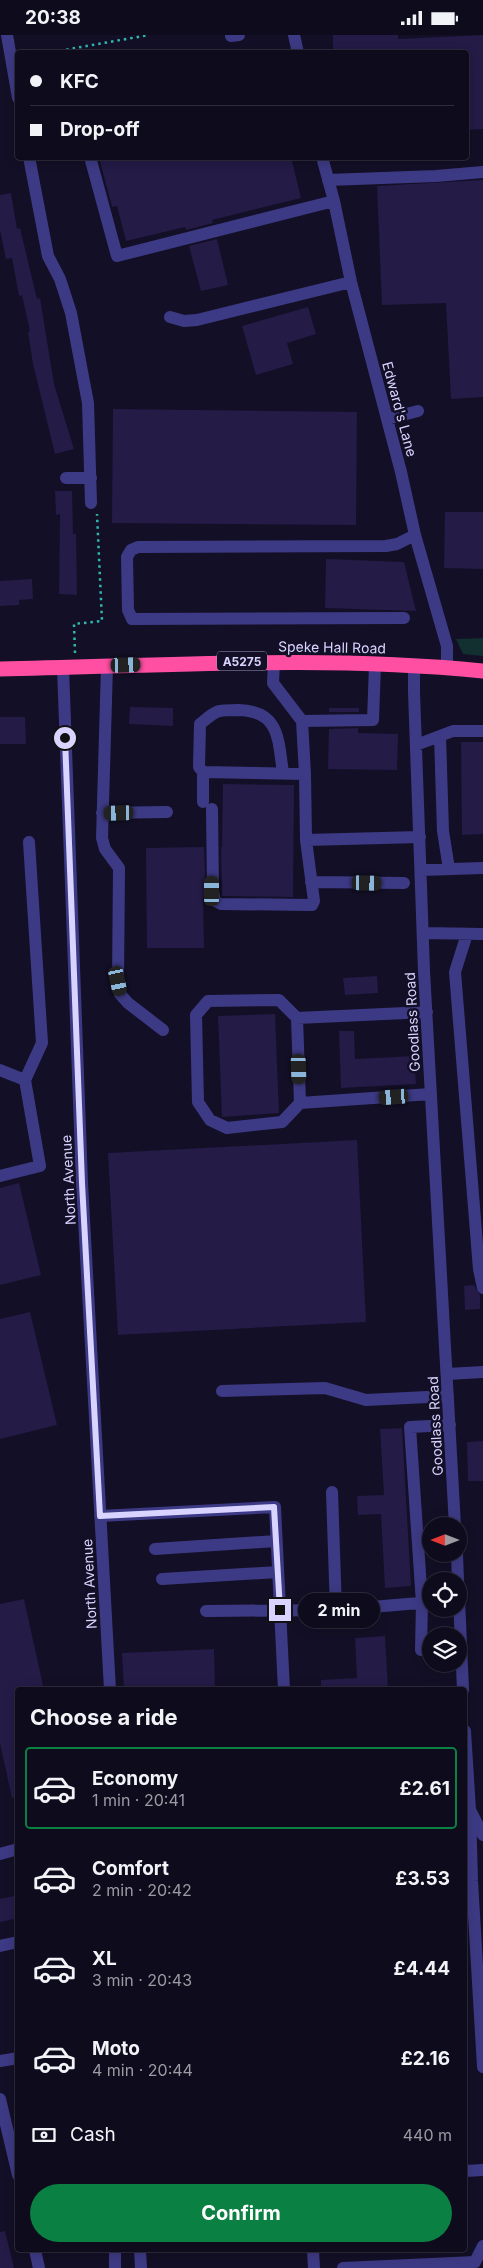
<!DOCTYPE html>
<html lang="en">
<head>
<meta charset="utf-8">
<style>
  :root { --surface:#0e0b1c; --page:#171425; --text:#f1f3f6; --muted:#9b9ba3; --line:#2e2b3b; --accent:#0b8043 }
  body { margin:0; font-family:Inter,sans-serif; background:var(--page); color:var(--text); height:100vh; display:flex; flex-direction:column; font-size:19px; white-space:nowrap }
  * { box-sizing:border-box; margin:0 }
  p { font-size:16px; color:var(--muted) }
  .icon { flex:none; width:28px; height:28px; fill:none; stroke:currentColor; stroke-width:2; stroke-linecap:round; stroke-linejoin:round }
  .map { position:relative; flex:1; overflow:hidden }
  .sheet { position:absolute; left:15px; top:1652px; width:452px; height:565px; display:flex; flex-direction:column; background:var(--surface); border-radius:5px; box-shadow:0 2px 12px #0003,0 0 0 1px var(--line) }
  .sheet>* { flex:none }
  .hud { position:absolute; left:15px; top:15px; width:454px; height:110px; border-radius:5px; box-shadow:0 2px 12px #0003,0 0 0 1px var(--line); display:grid; align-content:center; height:110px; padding:0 15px; background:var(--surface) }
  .needle { width:32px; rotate:270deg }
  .fabs { position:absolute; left:422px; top:1482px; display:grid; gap:10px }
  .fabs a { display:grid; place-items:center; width:45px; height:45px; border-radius:50%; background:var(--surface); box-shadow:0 2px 12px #0003,0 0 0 1px var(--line); font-size:25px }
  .end { position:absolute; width:22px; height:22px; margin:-11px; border:6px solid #d9d4ff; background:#111; box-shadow:0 0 0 2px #111 }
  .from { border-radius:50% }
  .bubble { position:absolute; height:35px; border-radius:18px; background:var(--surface); box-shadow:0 2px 12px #0003,0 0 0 1px var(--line); font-size:16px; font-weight:700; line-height:35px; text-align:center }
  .car { position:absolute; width:15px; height:30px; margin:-15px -8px; border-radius:6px; box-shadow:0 0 4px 1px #0007; background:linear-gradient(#222 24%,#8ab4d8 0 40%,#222 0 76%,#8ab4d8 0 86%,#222 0) }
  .hud b { display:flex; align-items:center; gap:18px; height:48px; font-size:19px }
  .hud b+b { border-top:1px solid var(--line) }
  .hud i { width:12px; height:12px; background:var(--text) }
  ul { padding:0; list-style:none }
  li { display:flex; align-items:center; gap:15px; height:82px; margin:0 10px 8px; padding:0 5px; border:2px solid transparent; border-radius:5px }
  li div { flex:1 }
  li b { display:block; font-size:19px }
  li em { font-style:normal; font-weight:700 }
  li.active { border-color:var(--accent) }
  li>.icon { width:45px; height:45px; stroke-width:1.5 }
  h2 { padding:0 15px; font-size:22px; line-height:60px }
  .pay { display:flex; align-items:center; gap:12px; height:55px; padding:0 15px; font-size:19px }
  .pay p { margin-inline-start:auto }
  .action { display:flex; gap:10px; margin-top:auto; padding:10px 15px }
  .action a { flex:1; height:58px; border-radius:30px; background:var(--accent); color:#fff; font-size:20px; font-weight:700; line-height:58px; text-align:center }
  .status { display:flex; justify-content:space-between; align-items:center; height:35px; padding:0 25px; background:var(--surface); direction:ltr }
  .status svg { height:14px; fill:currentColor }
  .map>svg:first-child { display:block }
</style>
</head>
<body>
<div class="status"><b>20:38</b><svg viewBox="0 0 49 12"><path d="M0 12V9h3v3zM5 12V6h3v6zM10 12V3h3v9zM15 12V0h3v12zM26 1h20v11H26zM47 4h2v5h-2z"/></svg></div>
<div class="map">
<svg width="483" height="2233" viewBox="0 0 483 2233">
  <rect width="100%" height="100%" fill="#130f26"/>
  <!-- green -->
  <path fill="#12302f" d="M483,603V621L463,619L456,604Z"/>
  <!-- building -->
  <path fill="#241b47" d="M333,0H398V4L483,0V94L466,95V18H333Z
    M99,122H291L301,163L212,185L213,188L186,195L185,192L126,206L117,171L112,172Z
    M483,145V362L451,364L446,268L382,270L377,151Z
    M11,158L17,194L20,193L37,264L40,263L54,349L74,414L55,419L33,329L28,297L30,296L22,260L19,261L12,223L6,224L0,195V160Z
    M217,204L228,250L201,256L189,211Z
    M308,272L316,299L287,308L293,329L256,340L242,291Z
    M113,374L357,377L356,490L112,488Z
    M55,456H72L73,499H76L77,560L59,559L60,479L56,480Z
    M445,477H483V534L444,533Z
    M326,524L404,527L416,576L325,573Z
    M32,544L33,564L19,565V570L0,571V546Z
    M130,672L173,673V691L129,689Z
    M329,673H359V677H329Z
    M0,682H25L26,709H0Z
    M358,693V698L398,699L397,735L328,734L329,694Z
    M461,707H483V799L462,800Z
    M223,749L294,750L293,862L222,861L221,812H222Z
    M204,812L206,862H203L204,913H147L146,813Z
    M377,941L378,958L345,960L343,943Z
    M275,979L279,1078L222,1082L218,981Z
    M339,996H354L355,1024L414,1021L416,1049L341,1053Z
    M357,1105L366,1287L118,1300L108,1118Z
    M19,1148L41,1240L0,1250V1153Z
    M474,1250L480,1260V1274L465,1275L464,1251Z
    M30,1277L57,1390L0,1404V1284Z
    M402,1393L411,1551L385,1553L381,1479L358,1480L357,1461L384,1460L380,1394Z
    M483,1406V1446H468L467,1407Z
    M24,1564L44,1655H18V1762L12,1763L0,1708V1569Z
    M385,1601L388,1655H321V1645L357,1643L355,1603Z
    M214,1614L215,1655H124L122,1618Z
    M18,1860V1883L0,1887V1864Z
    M5,2196L14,2233H0V2197Z"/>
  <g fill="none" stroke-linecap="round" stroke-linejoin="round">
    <!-- path -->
    <path stroke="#2fb8b0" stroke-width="2.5" stroke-dasharray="2.5 4" stroke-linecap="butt" d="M47,18L149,0
      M75,618L74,589L102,586L97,479"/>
    <!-- minor -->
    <path stroke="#3d3a85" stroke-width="12" d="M7,0L18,63
      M294,0L298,18
      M231,1L239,0
      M29,122L48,221L60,244L71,278L88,368L91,468
      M90,122L117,221L334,166
      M322,122L334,166L351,247L401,437L415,500L447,611V633
      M328,145L436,141L483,137
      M170,282L184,286L197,285L351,247
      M387,384L418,376
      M66,443H91
      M404,583L132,584L128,575L127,522L131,515L138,512L386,511L397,509L415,500
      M274,627L273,648L302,686L373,685L375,630
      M414,630V657L424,936L455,1491
      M107,631L102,803L105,814L119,833L118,946L120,959L128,968L163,995
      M63,633L82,1148L110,1655
      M440,701L443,796L449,834
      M416,710L453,696H483
      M203,737L305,739L302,686
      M305,739L306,805L420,802
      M203,767V737L199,732L200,689C217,675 216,675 238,675C280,676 278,704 283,738
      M212,774L213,856L215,866L221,869L312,870L314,866L306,805
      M102,778L167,777
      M421,835L483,833
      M311,847L404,848
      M423,898L483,899
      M467,899L455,937L479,1234L483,1253
      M427,977L297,983L300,1068L431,1059
      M297,983L279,965L208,966L196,980L198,1067L210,1085L227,1093L282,1087L300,1068
      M0,1035L25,1045L42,1008L29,807
      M0,1141L40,1131L25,1045
      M447,1339L483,1337
      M222,1356L325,1353L366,1365L448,1361
      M332,1457L336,1575L431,1567
      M100,1481L275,1472L284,1655
      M155,1514L276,1506
      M457,1519L458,1546
      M162,1544L278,1537
      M459,1564L463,1655
      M206,1576L336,1575
      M421,1615L422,1568L410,1392L450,1390
      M465,1696L470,1775L483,1800
      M465,1775H470L472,1846L483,2032
      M0,1819L18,1814
      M0,1911L18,1907
      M0,2026L18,2023
      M0,2064L18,2140
      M465,2136L483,2135
      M35,2215L39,2233
      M115,2215V2233
      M140,2215L141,2233
      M313,2215L314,2233
      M343,2233L475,2227L483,2211"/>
    <!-- highway -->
    <path stroke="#ff4fa3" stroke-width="15" d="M0,634C161,631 322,620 483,636"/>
  </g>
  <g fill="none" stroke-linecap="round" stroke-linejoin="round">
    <!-- route -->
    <path stroke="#d9d4ff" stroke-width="6" d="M65,703L82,1148L100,1481L274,1472L280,1575"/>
  </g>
  <g text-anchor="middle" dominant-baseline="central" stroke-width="5" stroke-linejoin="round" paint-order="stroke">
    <!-- shield labels -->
    <rect fill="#130f26" stroke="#9e99be" stroke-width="1" x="217" y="616.5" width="50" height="19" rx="4"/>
    <g font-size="12" font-weight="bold" fill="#d9d4ff">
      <text x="242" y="626">A5275</text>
    </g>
    <!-- street labels -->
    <g font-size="14" fill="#d9d4ff" stroke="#130f26">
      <text transform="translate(400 374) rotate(75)">Edward's Lane</text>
      <text transform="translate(332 612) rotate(1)">Speke Hall Road</text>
      <text transform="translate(412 987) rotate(-93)">Goodlass Road</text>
      <text transform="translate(68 1145) rotate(-93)">North Avenue</text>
      <text transform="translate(435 1391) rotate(-93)">Goodlass Road</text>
      <text transform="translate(89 1549) rotate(-93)">North Avenue</text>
    </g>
  </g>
</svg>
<div class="fabs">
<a><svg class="needle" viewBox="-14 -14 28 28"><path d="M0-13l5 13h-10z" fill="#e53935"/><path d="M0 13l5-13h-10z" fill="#9b9ba3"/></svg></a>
<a><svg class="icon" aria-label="locate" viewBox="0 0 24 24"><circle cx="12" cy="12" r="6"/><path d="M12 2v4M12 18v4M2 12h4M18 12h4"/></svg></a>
<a><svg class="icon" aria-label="layers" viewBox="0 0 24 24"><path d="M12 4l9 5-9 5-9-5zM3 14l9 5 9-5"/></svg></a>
</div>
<i class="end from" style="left:65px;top:703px"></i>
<i class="end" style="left:280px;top:1575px"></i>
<div class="bubble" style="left:298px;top:1558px;width:82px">2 min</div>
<i class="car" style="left:126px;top:630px;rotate:88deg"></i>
<i class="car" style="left:119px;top:778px;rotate:269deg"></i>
<i class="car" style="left:367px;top:848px;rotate:91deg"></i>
<i class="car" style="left:212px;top:856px;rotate:0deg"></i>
<i class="car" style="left:118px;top:946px;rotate:168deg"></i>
<i class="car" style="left:299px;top:1034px;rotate:178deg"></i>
<i class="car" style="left:394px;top:1062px;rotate:266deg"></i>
<div class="hud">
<b><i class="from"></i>KFC</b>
<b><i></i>Drop-off</b>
</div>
<section class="sheet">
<h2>Choose a ride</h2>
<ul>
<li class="active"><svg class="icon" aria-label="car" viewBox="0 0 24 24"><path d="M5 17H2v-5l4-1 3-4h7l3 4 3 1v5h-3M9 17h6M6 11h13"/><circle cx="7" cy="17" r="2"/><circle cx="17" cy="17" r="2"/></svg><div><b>Economy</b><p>1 min · 20:41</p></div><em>£2.61</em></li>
<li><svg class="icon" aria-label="car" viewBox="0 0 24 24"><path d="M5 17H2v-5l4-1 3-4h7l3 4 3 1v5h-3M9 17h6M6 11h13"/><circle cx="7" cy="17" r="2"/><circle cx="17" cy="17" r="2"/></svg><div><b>Comfort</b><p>2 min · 20:42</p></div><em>£3.53</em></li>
<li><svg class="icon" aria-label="car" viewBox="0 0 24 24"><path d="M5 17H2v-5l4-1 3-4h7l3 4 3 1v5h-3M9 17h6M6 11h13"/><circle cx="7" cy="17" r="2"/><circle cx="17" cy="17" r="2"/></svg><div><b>XL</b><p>3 min · 20:43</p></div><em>£4.44</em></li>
<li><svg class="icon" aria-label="car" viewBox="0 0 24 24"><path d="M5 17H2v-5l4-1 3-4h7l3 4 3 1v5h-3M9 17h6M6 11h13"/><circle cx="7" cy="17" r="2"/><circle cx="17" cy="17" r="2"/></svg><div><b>Moto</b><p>4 min · 20:44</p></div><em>£2.16</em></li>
</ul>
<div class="pay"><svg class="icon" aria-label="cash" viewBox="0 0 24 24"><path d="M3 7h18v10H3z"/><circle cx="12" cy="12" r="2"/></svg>Cash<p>440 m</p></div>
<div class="action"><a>Confirm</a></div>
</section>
</div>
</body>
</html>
